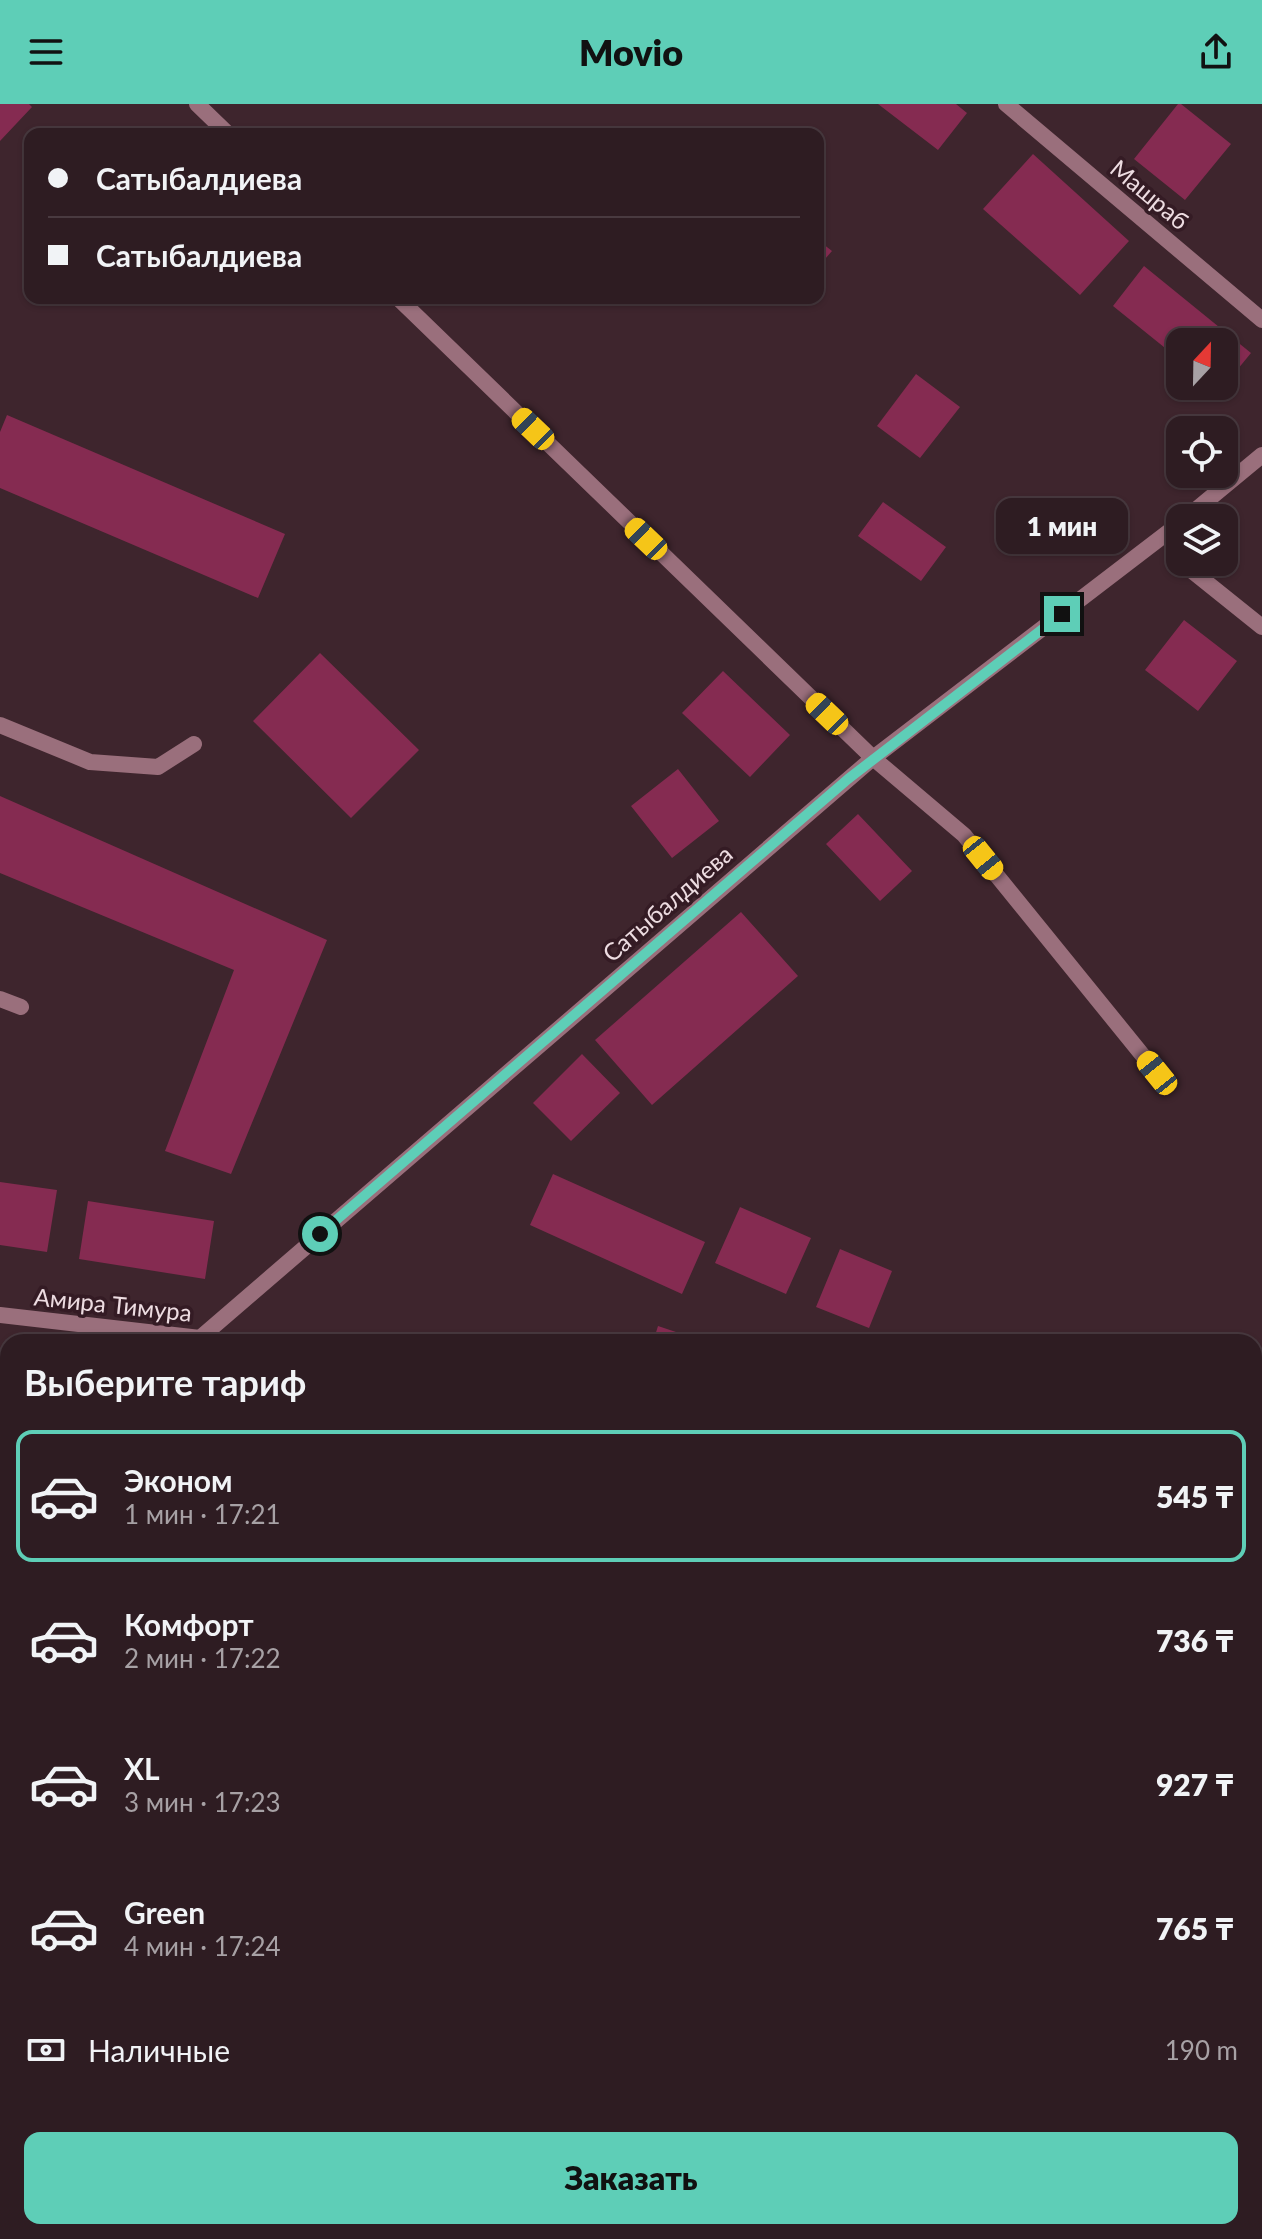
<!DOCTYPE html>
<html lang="ru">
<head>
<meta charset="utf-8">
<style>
  :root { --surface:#2e1c22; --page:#36252a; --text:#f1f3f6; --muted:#a7a1a5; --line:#493a40; --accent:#5eceb7 }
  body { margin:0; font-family:Lato,sans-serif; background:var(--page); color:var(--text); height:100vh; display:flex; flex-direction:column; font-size:30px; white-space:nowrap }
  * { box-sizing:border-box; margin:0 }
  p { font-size:26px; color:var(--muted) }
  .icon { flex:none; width:44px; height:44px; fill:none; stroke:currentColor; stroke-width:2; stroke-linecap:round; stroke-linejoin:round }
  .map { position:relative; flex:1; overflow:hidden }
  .panel { position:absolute; left:0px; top:1230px; width:1262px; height:906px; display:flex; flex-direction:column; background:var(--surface); border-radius:24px 24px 0 0; box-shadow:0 2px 6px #0004,0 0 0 2px var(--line) }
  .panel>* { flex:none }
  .top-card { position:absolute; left:24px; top:24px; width:800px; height:176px; border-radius:16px; box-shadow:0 2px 6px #0004,0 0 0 2px var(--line); display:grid; align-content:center; height:176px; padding:0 24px; background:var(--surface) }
  .needle { width:52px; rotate:22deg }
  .buttons { position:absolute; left:1166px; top:224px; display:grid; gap:16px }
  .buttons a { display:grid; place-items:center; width:72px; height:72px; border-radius:16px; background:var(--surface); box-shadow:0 2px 6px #0004,0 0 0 2px var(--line); font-size:40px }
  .end { position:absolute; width:36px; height:36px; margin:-18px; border:10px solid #5eceb7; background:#111; box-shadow:0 0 0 4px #111 }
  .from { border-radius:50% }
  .bubble { position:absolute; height:56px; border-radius:16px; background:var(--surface); box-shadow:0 2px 6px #0004,0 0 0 2px var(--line); font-size:26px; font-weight:800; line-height:56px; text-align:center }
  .car { position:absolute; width:24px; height:48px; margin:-24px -12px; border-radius:10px; box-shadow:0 0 6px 2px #0007; background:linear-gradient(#f5c518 24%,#345 0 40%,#f5c518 0 76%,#345 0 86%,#f5c518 0) }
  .top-card b { display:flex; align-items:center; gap:28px; height:76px; font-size:30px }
  .top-card b+b { border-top:2px solid var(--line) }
  .top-card i { width:20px; height:20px; background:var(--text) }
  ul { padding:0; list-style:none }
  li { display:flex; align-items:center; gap:24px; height:132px; margin:0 16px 12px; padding:0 8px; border:4px solid transparent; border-radius:16px }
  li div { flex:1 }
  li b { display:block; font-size:30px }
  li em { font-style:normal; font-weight:800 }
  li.current { border-color:var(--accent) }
  li>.icon { width:72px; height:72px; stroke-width:1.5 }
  h2 { padding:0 24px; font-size:36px; line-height:96px }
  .pay { display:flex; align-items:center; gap:20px; height:88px; padding:0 24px; font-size:30px }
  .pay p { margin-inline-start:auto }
  .cta { display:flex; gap:16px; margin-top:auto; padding:16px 24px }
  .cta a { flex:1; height:92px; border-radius:16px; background:var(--accent); color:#111; font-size:32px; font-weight:800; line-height:92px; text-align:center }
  header { display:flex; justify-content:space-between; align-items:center; height:104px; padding:0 24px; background:var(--accent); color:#111; font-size:36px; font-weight:800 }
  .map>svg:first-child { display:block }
</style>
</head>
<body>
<header><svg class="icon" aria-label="menu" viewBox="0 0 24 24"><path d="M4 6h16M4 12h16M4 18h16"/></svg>Movio<svg class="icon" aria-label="share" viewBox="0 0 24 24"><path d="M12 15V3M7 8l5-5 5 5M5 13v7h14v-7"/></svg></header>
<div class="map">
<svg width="1262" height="2135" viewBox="0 0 1262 2135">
  <rect width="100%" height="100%" fill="#3e252d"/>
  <!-- building -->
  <path fill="#852b51" d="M0,0H29L32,3L0,37Z
    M878,0H956L967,9L938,46Z
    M1178,0H1181L1231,40L1185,96L1134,55Z
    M1033,50L1129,137L1080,191L983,105Z
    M818,136L832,147L818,163Z
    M1144,162L1251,249L1224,282V238H1180V256L1113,202Z
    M916,270L960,303L920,354L877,322Z
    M7,311L285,430L258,494L0,384V328Z
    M883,398L946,443L921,477L858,432Z
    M1184,516L1237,557L1198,607L1145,566Z
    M320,549L419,646L351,714L253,617Z
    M723,567L790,631L750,673L682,609Z
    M678,665L719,717L672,754L631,702Z
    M0,692L327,836L231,1070L165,1047L234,866L0,769Z
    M858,710L912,767L880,797L826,740Z
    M741,808L798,872L652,1001L595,936Z
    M582,950L620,989L571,1037L533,999Z
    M553,1070L705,1138L682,1190L530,1121Z
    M0,1078L57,1086L47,1148L0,1141Z
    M88,1097L214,1117L205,1175L79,1155Z
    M740,1103L811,1134L786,1190L715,1159Z
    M840,1145L892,1167L869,1224L816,1203Z
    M658,1222L703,1237V1238H653Z
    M0,1275L8,1276V1458L0,1457Z
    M1254,1394L1262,1398V1452L1254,1448Z
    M0,1616L8,1621V1675L0,1671Z
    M1262,1746V1777L1254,1773V1766Z
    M0,1765L8,1769V1831L0,1827Z
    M1254,2021L1262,2023V2082L1254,2080Z
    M353,2128H364L374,2135H348Z
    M1014,2128H1046L1042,2135H1029Z
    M1182,2128H1246L1243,2135H1201Z"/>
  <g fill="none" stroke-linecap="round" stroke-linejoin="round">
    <!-- service -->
    <path stroke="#9a6f7c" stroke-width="16" d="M0,621L90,658L158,663L194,640
      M873,654L964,731L1157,969
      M0,895L21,903"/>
    <!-- minor -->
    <path stroke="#9a6f7c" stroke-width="16" d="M197,0L228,30
      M1006,0L1262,216
      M398,194L873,654
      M1186,414L1262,351
      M1181,458L1262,523
      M200,1234L873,654L1180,419
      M0,1708L8,1711
      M454,2128L462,2135"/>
    <!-- tertiary -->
    <path stroke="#9a6f7c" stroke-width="16" d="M0,1211L200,1234L220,1238
      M1254,1555L1262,1558"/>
  </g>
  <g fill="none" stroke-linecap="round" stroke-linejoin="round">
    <!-- route -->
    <path stroke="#5eceb7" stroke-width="10" d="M320,1130L848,675L1062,510"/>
  </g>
  <g text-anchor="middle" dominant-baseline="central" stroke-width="7" stroke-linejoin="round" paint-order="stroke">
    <!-- street labels -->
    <g font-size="24" fill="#eddce1" stroke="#341b24">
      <text transform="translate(1150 90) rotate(40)">Машраб</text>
      <text transform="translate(667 799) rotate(-41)">Сатыбалдиева</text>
      <text transform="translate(113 1200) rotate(6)">Амира Тимура</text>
    </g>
  </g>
</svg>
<div class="buttons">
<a><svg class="needle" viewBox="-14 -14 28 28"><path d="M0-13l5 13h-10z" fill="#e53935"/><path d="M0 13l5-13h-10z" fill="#a7a1a5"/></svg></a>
<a><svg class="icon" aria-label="locate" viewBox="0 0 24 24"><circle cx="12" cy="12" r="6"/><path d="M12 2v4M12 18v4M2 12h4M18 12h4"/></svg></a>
<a><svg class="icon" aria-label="layers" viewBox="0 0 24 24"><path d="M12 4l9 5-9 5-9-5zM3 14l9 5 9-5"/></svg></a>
</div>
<i class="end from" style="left:320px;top:1130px"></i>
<i class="end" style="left:1062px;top:510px"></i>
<div class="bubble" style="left:996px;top:394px;width:132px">1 мин</div>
<i class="car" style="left:533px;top:325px;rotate:314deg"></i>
<i class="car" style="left:646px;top:435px;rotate:314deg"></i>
<i class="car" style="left:827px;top:610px;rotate:314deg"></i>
<i class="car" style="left:983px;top:754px;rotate:141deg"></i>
<i class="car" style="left:1157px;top:969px;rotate:321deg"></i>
<div class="top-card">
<b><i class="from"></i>Сатыбалдиева</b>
<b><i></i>Сатыбалдиева</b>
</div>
<section class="panel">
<h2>Выберите тариф</h2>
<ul>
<li class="current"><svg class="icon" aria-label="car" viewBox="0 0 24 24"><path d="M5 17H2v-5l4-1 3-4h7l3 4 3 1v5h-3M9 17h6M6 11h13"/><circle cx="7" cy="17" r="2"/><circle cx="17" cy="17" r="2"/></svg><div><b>Эконом</b><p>1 мин · 17:21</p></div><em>545 ₸</em></li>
<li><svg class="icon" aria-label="car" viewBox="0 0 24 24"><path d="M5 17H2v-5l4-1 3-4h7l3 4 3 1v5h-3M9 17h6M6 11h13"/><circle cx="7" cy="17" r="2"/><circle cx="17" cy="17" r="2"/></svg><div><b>Комфорт</b><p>2 мин · 17:22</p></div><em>736 ₸</em></li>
<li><svg class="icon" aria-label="car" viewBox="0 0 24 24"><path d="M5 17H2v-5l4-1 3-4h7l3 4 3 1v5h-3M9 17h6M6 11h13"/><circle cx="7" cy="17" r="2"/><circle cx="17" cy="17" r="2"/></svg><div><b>XL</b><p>3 мин · 17:23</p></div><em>927 ₸</em></li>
<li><svg class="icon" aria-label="car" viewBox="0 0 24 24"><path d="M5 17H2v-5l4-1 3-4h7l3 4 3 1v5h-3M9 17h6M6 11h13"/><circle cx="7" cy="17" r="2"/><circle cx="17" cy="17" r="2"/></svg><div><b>Green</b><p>4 мин · 17:24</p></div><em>765 ₸</em></li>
</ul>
<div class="pay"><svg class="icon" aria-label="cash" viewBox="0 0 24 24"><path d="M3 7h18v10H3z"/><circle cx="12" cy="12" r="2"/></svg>Наличные<p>190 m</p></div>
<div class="cta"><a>Заказать</a></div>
</section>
</div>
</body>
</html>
